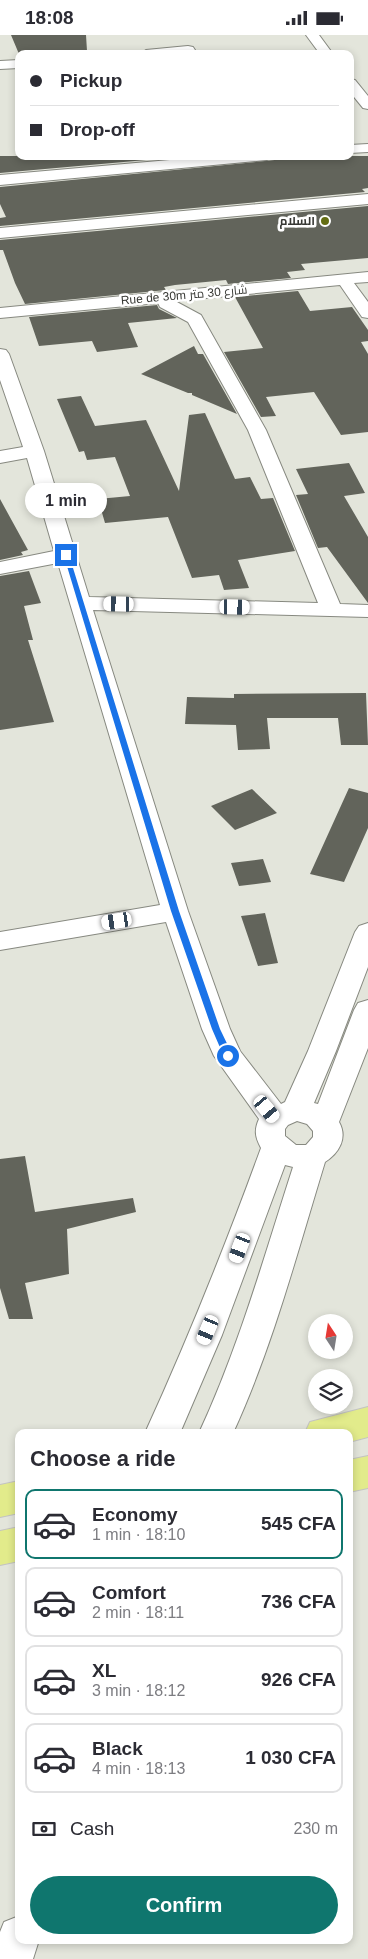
<!DOCTYPE html>
<html lang="en">
<head>
<meta charset="utf-8">
<style>
  :root { --surface:#fff; --page:#f7f7f7; --text:#2b2b33; --muted:#7c7c81; --line:#e1e1e2; --accent:#0f766e }
  body { margin:0; font-family:Helvetica,Cairo,sans-serif; background:var(--page); color:var(--text); height:100vh; display:flex; flex-direction:column; font-size:19px; white-space:nowrap }
  * { box-sizing:border-box; margin:0 }
  p { font-size:16px; color:var(--muted) }
  .icon { flex:none; width:28px; height:28px; fill:none; stroke:currentColor; stroke-width:2; stroke-linecap:round; stroke-linejoin:round }
  .map { position:relative; flex:1; overflow:hidden }
  .panel { position:absolute; left:15px; top:1394px; width:338px; height:515px; display:flex; flex-direction:column; background:var(--surface); border-radius:10px; box-shadow:0 2px 8px #0003 }
  .panel>* { flex:none }
  .banner { position:absolute; left:15px; top:15px; width:339px; height:110px; border-radius:10px; box-shadow:0 2px 8px #0003; display:grid; align-content:center; height:110px; padding:0 15px; background:var(--surface) }
  .needle { width:32px; rotate:348deg }
  .tools { position:absolute; left:308px; top:1279px; display:grid; gap:10px }
  .tools a { display:grid; place-items:center; width:45px; height:45px; border-radius:50%; background:var(--surface); box-shadow:0 2px 8px #0003; font-size:25px }
  .end { position:absolute; width:22px; height:22px; margin:-11px; border:6px solid #1a73e8; background:#fff; box-shadow:0 0 0 2px #fff }
  .from { border-radius:50% }
  .bubble { position:absolute; height:35px; border-radius:18px; background:var(--surface); box-shadow:0 2px 8px #0003; font-size:16px; font-weight:600; line-height:35px; text-align:center }
  .car { position:absolute; width:15px; height:30px; margin:-15px -8px; border-radius:6px; box-shadow:0 0 4px 1px #0007; background:linear-gradient(#fff 24%,#345 0 40%,#fff 0 76%,#345 0 86%,#fff 0) }
  .banner b { display:flex; align-items:center; gap:18px; height:48px; font-size:19px }
  .banner b+b { border-top:1px solid var(--line) }
  .banner i { width:12px; height:12px; background:var(--text) }
  ul { padding:0; list-style:none }
  li { display:flex; align-items:center; gap:15px; height:70px; margin:0 10px 8px; padding:0 5px; border:2px solid var(--line); border-radius:10px }
  li div { flex:1 }
  li b { display:block; font-size:19px }
  li em { font-style:normal; font-weight:600 }
  li.current { border-color:var(--accent) }
  li>.icon { width:45px; height:45px; stroke-width:1.5 }
  h2 { padding:0 15px; font-size:22px; line-height:60px }
  .pay { display:flex; align-items:center; gap:12px; height:55px; padding:0 15px; font-size:19px }
  .pay p { margin-inline-start:auto }
  .primary-button { display:flex; gap:10px; margin-top:auto; padding:10px 15px }
  .primary-button a { flex:1; height:58px; border-radius:30px; background:var(--accent); color:#fff; font-size:20px; font-weight:600; line-height:58px; text-align:center }
  .status { display:flex; justify-content:space-between; align-items:center; height:35px; padding:0 25px; background:var(--surface); direction:ltr }
  .status svg { height:14px; fill:currentColor }
  .map>svg:first-child { display:block }
</style>
</head>
<body>
<div class="status"><b>18:08</b><svg viewBox="0 0 49 12"><path d="M0 12V9h3v3zM5 12V6h3v6zM10 12V3h3v9zM15 12V0h3v12zM26 1h20v11H26zM47 4h2v5h-2z"/></svg></div>
<div class="map">
<svg width="368" height="1924" viewBox="0 0 368 1924">
  <rect width="100%" height="100%" fill="#e3e5db"/>
  <!-- building -->
  <path fill="#62645b" d="M11,0H86L87,16L19,19Z
    M0,121H42L43,125L100,121H191L0,138Z
    M316,121H368V153L362,154L365,157L0,191V183L6,182L0,169V152Z
    M368,171V223L301,229L305,235L287,237L291,243L228,249L226,245L175,250L164,252L166,255L25,269L15,248L3,215H0V205Z
    M298,256L310,276L352,272L368,295V306L361,307L368,319V397L341,400L314,357L266,362L276,381L261,382L224,317L263,313L235,262Z
    M157,270L159,274L177,283L128,288L138,312L97,317L92,306L39,311L29,282Z
    M194,311L198,319H203L237,379L192,360V358H188L141,339Z
    M81,361L95,391L146,385L179,456L189,380L205,378L235,444L250,442L261,464L273,463L295,516L238,525L249,553L224,555L219,540L192,543L168,482L105,488L98,464L130,461L115,422L87,425L84,416L79,417L57,364Z
    M349,428L365,458L344,461L368,502V568L327,512L318,513L296,460L308,459L296,434Z
    M0,464L28,515L21,517L23,520L0,525Z
    M29,536L41,568L24,571L33,605H28L54,687L0,695V541Z
    M366,658L368,710H341L338,683H267L270,714L238,715L236,690L185,689L187,662L234,663V659Z
    M349,753L368,758V793L344,847L310,839Z
    M252,754L277,778L235,795L211,771Z
    M263,824L271,847L239,851L231,828Z
    M265,878L278,928L258,931L241,881Z
    M25,1121L35,1177L133,1163L136,1177L67,1194L69,1239L25,1248L33,1284H9L0,1253V1124Z"/>
  <g fill="none" stroke-linecap="round" stroke-linejoin="round">
    <!-- minor casing -->
    <g stroke="#878980" stroke-width="2">
      <path id="minor" d="M306,0H319L333,19H320Z
        M188,11L193,12L195,15L193,18L140,19L146,15Z
        M19,25V33L0,34V26Z
        M350,44L355,45L368,61V74L363,73L350,57Z
        M368,109V117L350,118V110Z
        M215,121H274L267,125L0,150V140Z
        M368,159V169L0,203V193Z
        M368,237V247L354,248L368,267V283L362,282L340,250L175,266L201,280L266,395L340,569L368,570V582L93,575L188,876L230,994L240,1016L281,1069L285,1067L308,1016L355,897L359,891L368,888V932L336,1016L314,1068L318,1069L354,975L358,968L368,965V1013L339,1087C348,1103 339,1118 325,1127C297,1218 273,1311 233,1398H199C239,1312 264,1222 293,1132L285,1130L222,1300L180,1398H145C188,1304 226,1209 261,1113C255,1102 254,1095 259,1084L214,1021L202,994L166,887L0,915V897L160,870L58,528L0,539V527L54,516L27,423L0,428V416L23,412L0,345V314L6,315L9,319L44,416L89,562L318,568L248,395L188,287L160,272L158,268L0,283V273ZM297,1086L307,1089L313,1096V1102L306,1110H296L285,1101V1094L288,1090Z
        M19,1881V1905H39L33,1924H0V1897L4,1887Z"/>
    </g>
    <!-- major casing -->
    <g stroke="#c3c3c2" stroke-width="2">
      <path id="major" d="M368,1372V1402L349,1407V1398H305L310,1387Z
        M368,1421V1453L349,1457V1425Z
        M19,1446V1478L0,1482V1450Z
        M19,1492V1526L0,1530V1496Z"/>
    </g>
    <!-- minor -->
    <use href="#minor" fill="#fff" fill-rule="evenodd"/>
    <!-- major -->
    <use href="#major" fill="#e2eb8b" fill-rule="evenodd"/>
  </g>
  <!-- route -->
  <path fill="#1a73e8" d="M63,518L69,520L179,876L220,994L233,1021L231,1024H225L212,994L171,876Z"/>
  <!-- markers -->
  <circle fill="#646d13" stroke="#fff" stroke-width="2" cx="325" cy="186" r="5"/>
  <g text-anchor="middle" dominant-baseline="central" stroke-width="5" stroke-linejoin="round" paint-order="stroke">
    <!-- far-poi labels -->
    <g font-size="12" font-weight="bold" fill="#373834" stroke="#fff" text-anchor="end">
      <text x="315" y="186">السلام</text>
    </g>
    <!-- far-street labels -->
    <g font-size="12" fill="#373834" stroke="#fff">
      <text transform="translate(184 260) rotate(-5)">Rue de 30m شارع 30 متر</text>
    </g>
  </g>
</svg>
<div class="tools">
<a><svg class="needle" viewBox="-14 -14 28 28"><path d="M0-13l5 13h-10z" fill="#e53935"/><path d="M0 13l5-13h-10z" fill="#7c7c81"/></svg></a>
<a><svg class="icon" aria-label="layers" viewBox="0 0 24 24"><path d="M12 4l9 5-9 5-9-5zM3 14l9 5 9-5"/></svg></a>
</div>
<i class="end from" style="left:228px;top:1021px"></i>
<i class="end" style="left:66px;top:520px"></i>
<div class="bubble" style="left:25px;top:448px;width:82px">1 min</div>
<i class="car" style="left:119px;top:569px;rotate:271deg"></i>
<i class="car" style="left:235px;top:572px;rotate:91deg"></i>
<i class="car" style="left:117px;top:886px;rotate:261deg"></i>
<i class="car" style="left:267px;top:1074px;rotate:140deg"></i>
<i class="car" style="left:240px;top:1213px;rotate:201deg"></i>
<i class="car" style="left:208px;top:1295px;rotate:203deg"></i>
<div class="banner">
<b><i class="from"></i>Pickup</b>
<b><i></i>Drop-off</b>
</div>
<section class="panel">
<h2>Choose a ride</h2>
<ul>
<li class="current"><svg class="icon" aria-label="car" viewBox="0 0 24 24"><path d="M5 17H2v-5l4-1 3-4h7l3 4 3 1v5h-3M9 17h6M6 11h13"/><circle cx="7" cy="17" r="2"/><circle cx="17" cy="17" r="2"/></svg><div><b>Economy</b><p>1 min · 18:10</p></div><em>545 CFA</em></li>
<li><svg class="icon" aria-label="car" viewBox="0 0 24 24"><path d="M5 17H2v-5l4-1 3-4h7l3 4 3 1v5h-3M9 17h6M6 11h13"/><circle cx="7" cy="17" r="2"/><circle cx="17" cy="17" r="2"/></svg><div><b>Comfort</b><p>2 min · 18:11</p></div><em>736 CFA</em></li>
<li><svg class="icon" aria-label="car" viewBox="0 0 24 24"><path d="M5 17H2v-5l4-1 3-4h7l3 4 3 1v5h-3M9 17h6M6 11h13"/><circle cx="7" cy="17" r="2"/><circle cx="17" cy="17" r="2"/></svg><div><b>XL</b><p>3 min · 18:12</p></div><em>926 CFA</em></li>
<li><svg class="icon" aria-label="car" viewBox="0 0 24 24"><path d="M5 17H2v-5l4-1 3-4h7l3 4 3 1v5h-3M9 17h6M6 11h13"/><circle cx="7" cy="17" r="2"/><circle cx="17" cy="17" r="2"/></svg><div><b>Black</b><p>4 min · 18:13</p></div><em>1 030 CFA</em></li>
</ul>
<div class="pay"><svg class="icon" aria-label="cash" viewBox="0 0 24 24"><path d="M3 7h18v10H3z"/><circle cx="12" cy="12" r="2"/></svg>Cash<p>230 m</p></div>
<div class="primary-button"><a>Confirm</a></div>
</section>
</div>
</body>
</html>
